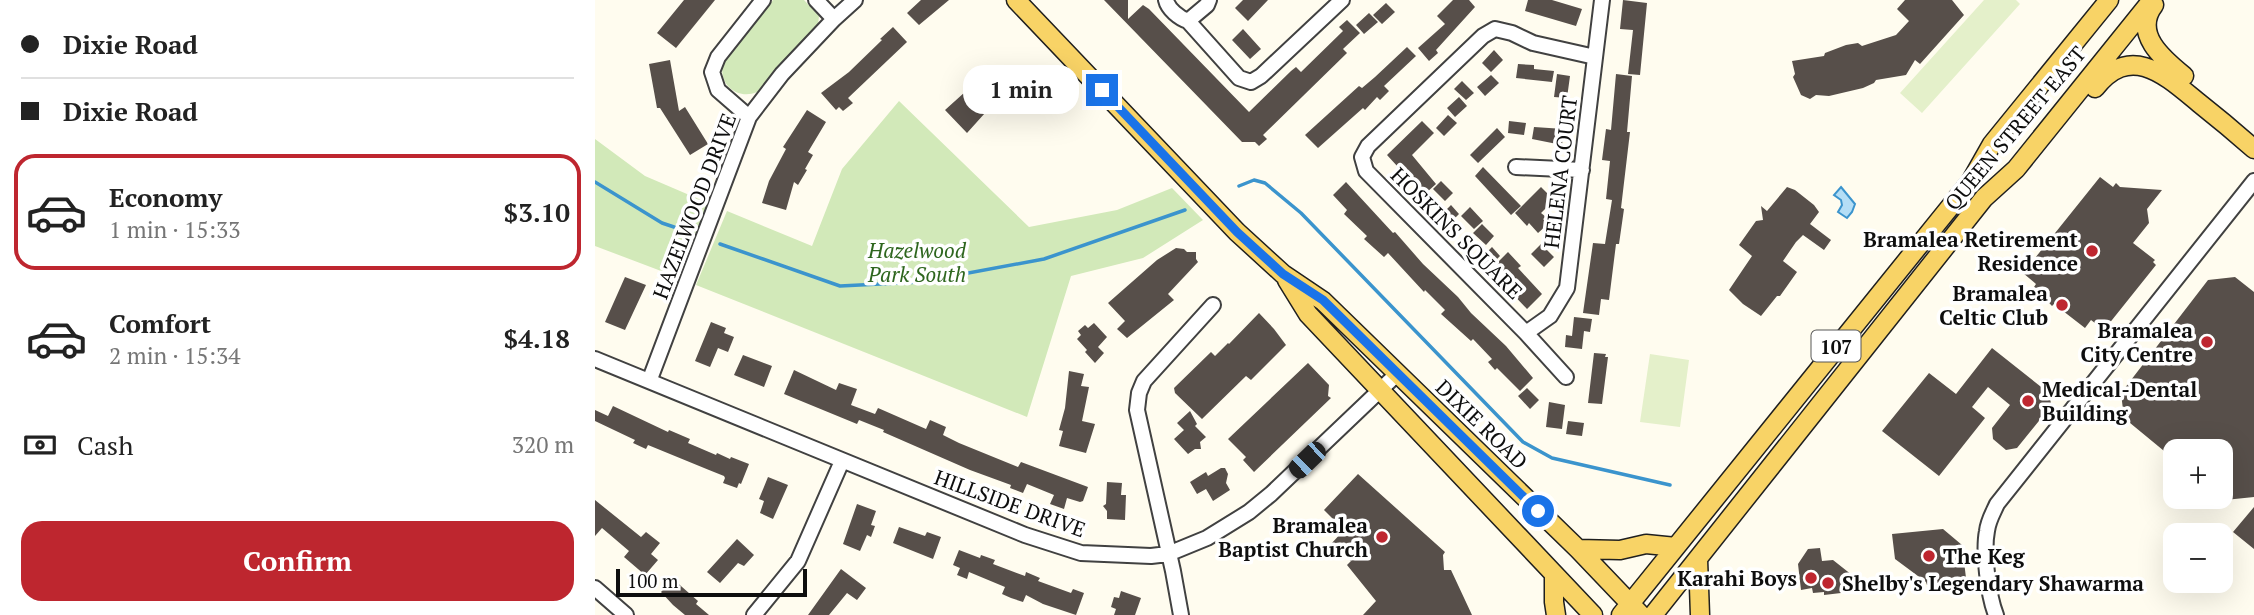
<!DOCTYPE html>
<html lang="en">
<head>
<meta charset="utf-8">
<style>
  :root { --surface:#fff; --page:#f2f2f2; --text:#222; --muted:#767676; --line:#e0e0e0; --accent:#be262f }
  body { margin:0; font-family:"PT Serif",serif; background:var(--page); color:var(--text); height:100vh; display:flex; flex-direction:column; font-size:26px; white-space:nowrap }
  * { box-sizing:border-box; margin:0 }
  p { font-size:23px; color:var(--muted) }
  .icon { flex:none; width:38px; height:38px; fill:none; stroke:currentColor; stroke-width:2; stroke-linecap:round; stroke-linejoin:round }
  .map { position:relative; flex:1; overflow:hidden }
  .side { display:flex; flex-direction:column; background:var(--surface); width:595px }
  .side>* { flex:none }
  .top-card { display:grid; align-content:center; height:154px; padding:0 21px; background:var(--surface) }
  .buttons { position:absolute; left:1568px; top:439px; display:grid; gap:14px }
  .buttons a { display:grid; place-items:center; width:70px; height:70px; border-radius:14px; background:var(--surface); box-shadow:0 7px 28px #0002; font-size:35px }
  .scale { position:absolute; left:21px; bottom:18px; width:191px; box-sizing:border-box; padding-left:7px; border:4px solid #0e0e0e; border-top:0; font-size:19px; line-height:24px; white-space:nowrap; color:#0e0e0e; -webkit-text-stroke:5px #fff; paint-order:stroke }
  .end { position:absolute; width:32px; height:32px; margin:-16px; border:9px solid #1a73e8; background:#fff; box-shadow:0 0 0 4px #fff }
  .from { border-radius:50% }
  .bubble { position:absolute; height:49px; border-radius:21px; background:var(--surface); box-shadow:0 7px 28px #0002; font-size:23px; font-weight:700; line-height:49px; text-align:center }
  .car { position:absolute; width:21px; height:42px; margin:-21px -10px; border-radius:9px; box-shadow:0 0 5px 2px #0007; background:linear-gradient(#222 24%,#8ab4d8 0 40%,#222 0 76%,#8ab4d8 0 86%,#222 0) }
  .top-card b { display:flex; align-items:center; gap:24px; height:66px; font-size:26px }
  .top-card b+b { border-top:2px solid var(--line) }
  .top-card i { width:18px; height:18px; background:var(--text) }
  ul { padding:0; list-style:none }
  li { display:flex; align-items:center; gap:21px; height:116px; margin:0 14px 10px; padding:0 7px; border:4px solid transparent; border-radius:21px }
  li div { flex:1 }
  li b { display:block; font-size:26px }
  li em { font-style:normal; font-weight:700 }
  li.on { border-color:var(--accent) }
  li>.icon { width:63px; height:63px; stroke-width:1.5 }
  .pay { display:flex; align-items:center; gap:18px; height:77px; padding:0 21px; font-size:26px }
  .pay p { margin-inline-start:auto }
  .button { display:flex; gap:14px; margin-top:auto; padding:14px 21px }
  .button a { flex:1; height:80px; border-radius:21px; background:var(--accent); color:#fff; font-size:28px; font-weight:700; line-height:80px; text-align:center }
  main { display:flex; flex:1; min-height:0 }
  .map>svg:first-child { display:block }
</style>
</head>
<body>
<main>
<section class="side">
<div class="top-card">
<b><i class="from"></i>Dixie Road</b>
<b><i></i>Dixie Road</b>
</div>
<ul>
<li class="on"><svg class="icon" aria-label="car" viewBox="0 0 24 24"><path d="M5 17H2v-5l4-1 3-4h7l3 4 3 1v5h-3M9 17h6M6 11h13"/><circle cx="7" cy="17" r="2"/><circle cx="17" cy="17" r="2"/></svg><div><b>Economy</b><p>1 min · 15:33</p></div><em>$3.10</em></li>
<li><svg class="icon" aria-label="car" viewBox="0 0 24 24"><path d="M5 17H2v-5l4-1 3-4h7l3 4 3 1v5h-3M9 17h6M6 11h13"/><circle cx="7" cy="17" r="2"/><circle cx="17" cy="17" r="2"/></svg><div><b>Comfort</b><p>2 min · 15:34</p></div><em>$4.18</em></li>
</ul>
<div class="pay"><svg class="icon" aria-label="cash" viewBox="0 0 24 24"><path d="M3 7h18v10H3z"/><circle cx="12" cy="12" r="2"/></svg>Cash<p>320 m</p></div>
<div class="button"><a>Confirm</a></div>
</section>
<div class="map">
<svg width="1659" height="615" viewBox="0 0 1659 615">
  <rect width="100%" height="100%" fill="#fffcef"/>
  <!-- green -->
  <path fill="#d2e9b9" d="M178,0H209L224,16L223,25L162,92C143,100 123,85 128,64Z
    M304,101L434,227L522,210L577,188L608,220L548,258L476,276L432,417L101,285L132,211L217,246L247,169Z
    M0,139L50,176L113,203L82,277L0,246Z"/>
  <!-- pitch -->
  <path fill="#e4f0ca" d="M1389,0H1421L1425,4L1327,113L1305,93Z
    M1055,354L1094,360L1085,427L1045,422Z"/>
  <!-- water -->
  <path fill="#b4def6" stroke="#3b94cd" stroke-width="2" d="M1246,187L1260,204L1257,212L1252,218L1243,212L1247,205L1246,200L1239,195Z"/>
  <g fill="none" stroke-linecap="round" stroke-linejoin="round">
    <!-- stream -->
    <path stroke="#3b94cd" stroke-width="3.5" d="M0,182L67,223L91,231
      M644,186L659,180L670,183L706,213L928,442L957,458L1075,485
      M125,244L245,286L325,282L449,259L590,210"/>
  </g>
  <!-- building -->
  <path fill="#574f4a" d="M89,0H120L81,48L62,33Z
    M326,0H354L324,25L312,13Z
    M509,0H533V19L548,5L554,9L654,112L696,71L701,67L706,72L748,31L744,27L752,20L765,33L748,49L752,53L668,135L672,139L664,146L660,142H647Z
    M648,0H673L653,21L640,8Z
    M858,0H874L880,7L841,50L843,53L834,61L823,48L850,24L842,16Z
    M933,0H957L987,9L981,26L930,11Z
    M1028,0L1052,3L1045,75L1033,74L1038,30L1025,29Z
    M1310,0H1357L1369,15L1325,64L1320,60L1311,75L1281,80L1279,83L1268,88L1234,96L1221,95L1215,99L1206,95L1198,77L1200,74L1197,61L1229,56L1230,53L1251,45L1263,43L1267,46L1301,35L1314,21L1302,9Z
    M791,3L800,12L787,24L778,15Z
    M774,13L783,22L769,34L761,25Z
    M298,27L312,42L253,98L258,103L248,111L244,107L241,110L226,93L254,72L287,40L285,39Z
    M648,29L666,49L655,59L637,40Z
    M812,47L821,56L789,86L794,91L785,100L782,97L770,110L768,108L723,148L710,135L764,86L767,88L780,77Z
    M899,50L908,60L896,72L887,63Z
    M75,60L84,111L90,107L113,144L95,155L65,108H62L54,64Z
    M923,64L939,65V69L959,71L957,82L921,78Z
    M962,74L975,76L972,98L959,97Z
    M1021,74L1037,76L1032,132H1035L1026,208L1029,209L1024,244H1021L1014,300L1006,299L1004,315L988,313L998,243L1010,244L1017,200L1011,199L1015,161L1007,160L1011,129L1016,130Z
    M896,75L904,83L890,96L882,87Z
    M867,81L879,93L871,100L859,89Z
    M370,92L390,113L372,133L350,110Z
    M864,97L872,106L860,117L852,108Z
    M212,110L231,122L213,152L218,155L210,169L212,170L203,185L199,182L191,210L167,203L174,181L191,149L188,147Z
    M853,115L862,123L849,136L841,128Z
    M827,121L839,133L817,155L841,184L831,193L816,177L814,179L792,155Z
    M914,121L931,123L929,135L913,133Z
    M939,127L969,129L967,145L937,139Z
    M902,128L910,137L883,163L875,155Z
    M888,167L926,206L916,215L880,176Z
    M1505,177L1518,187L1521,183L1525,187L1567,190L1552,209L1554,223L1538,243L1560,260L1558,262L1561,265L1509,330L1496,320L1490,328L1459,304L1457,306L1439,287L1441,284L1428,273Z
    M846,181L858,193L850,201L838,189Z
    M751,182L798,233L800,232L828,264L863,297L876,313L911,346L938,378L925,391L902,368L900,370L893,362L897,359L878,339L876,341L846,314L850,310L830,290L829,292L793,253L789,257L769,239L772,236L749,214L752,210L738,195Z
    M946,187L959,200L946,213L951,217L948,219L953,224L943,233L934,223L932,226L920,213Z
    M1192,187L1200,190L1219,205L1224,212L1215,224L1236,240L1229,250L1208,235L1201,242L1188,261L1202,272L1185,296H1182L1166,316L1148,304L1134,290L1157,256L1144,245L1161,221L1168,220L1166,206L1172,211Z
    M856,205L864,214L852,226L844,217Z
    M875,207L888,221L879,229L866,216Z
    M887,224L899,236L891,245L878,233Z
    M946,244L959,257L949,267L936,254Z
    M897,247L905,256L893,268L885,259Z
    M581,248L589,249L592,252H601V259L603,262L573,294L579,300L532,338L522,329L530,321L513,303L562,260Z
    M913,252L926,266L923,268L947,294L932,309L911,287L917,281L901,264Z
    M30,277L51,285L30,330L10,322Z
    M1640,277L1659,292V497L1630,500L1626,496V452H1580V460L1529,418L1526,393L1613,280Z
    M664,313L679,329L691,345L656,380L651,376L607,419L580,393L579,388L616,352L620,356L633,343L634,344Z
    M979,317L997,319L995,332L989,331L987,349L970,347L971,335L977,336Z
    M116,322L131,328L129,333L139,337L133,352L123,348L115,367L100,361Z
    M499,323L512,337L503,347L509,353L500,363L490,352L492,350L482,339L486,335L483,331L490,325L493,328Z
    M1397,348L1455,394L1456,406L1422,448L1411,450L1398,439L1397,428L1415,405L1393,387L1377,407L1390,418L1344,476L1287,431L1334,373L1361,394Z
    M999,353L1011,354L1010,357H1013L1007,404L993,403Z
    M148,355L177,366L169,387L139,375Z
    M713,363L734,385L733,396L736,398L659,472L648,460L651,457L633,439Z
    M199,370L241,390L244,383L262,389L256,405L280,414L283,408L331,429L335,420L351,427L348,435L364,443L423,467L426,462L493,487L488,501L485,502L472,498L469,509L455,504L459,495L432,484L428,493L415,488L416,485L375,470L288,432L289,430L264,420L262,424L189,394Z
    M474,371L489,374L486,386L494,387L487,421L500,424L491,453L464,446L468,431L464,430L470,408Z
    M932,388L944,400L935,409L923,396Z
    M954,402L970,405L967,429L951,427Z
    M18,406L73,432L74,430L95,439L93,443L121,455L122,453L135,459L136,457L154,464L146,484L144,483L142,488L128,483L130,478L129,476L114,470L53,445L51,449L38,443L40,440L0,421V410L13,416Z
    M595,411L602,424L600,426L611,437L605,442L606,449H600L593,454L579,439L589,430L582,423Z
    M973,421L989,423L987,436L971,434Z
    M626,468H630L633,474L631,483L635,490L618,501L611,489L602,494L595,482L611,472L613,476Z
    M763,474L850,552L848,555L849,570H856L877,615H768L781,601L752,565L756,561L735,545L749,530L729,510Z
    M173,477L193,485L178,519L165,513L169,501L164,499Z
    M512,482L527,483L526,495H531L530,520L512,519V511L508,506L511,504Z
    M0,500L46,537L51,532L65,543L56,554L63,560L50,575L29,557L34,551L7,528L0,536Z
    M262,504L281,511L276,525L280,526L276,537L272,535L265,551L248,544Z
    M1659,507V549L1638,532Z
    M304,527L330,536L332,532L346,537L338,559L298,543Z
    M1348,529L1367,545L1371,578L1354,579V583L1332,585L1331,582L1300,559L1297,534Z
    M142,539L159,555L149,566L143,563L125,583L112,572Z
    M1225,548L1227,561L1238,560L1262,579L1263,591L1229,595V592L1218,593L1217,588L1206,590L1203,564L1213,549Z
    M364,550L385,558L386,555L400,560L398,564L430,576L431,572L445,578L443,581L476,593L478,589L489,593L481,615L448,604L431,595L428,602L416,598L407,594L410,587L374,572L372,579L362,575L365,568L358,565Z
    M246,569L271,588L262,600L252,593L234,615H213Z
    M78,579L103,601L101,604L114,615H90L78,605L66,592Z
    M526,591L546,598L540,615H519L521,609L516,607L519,597L524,598Z"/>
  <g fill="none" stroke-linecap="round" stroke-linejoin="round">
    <!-- minor casing -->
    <g stroke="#414141" stroke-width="18">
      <path id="minor" d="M221,0L239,19
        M571,0C573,9 584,18 593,21L644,78L656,82L666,76L747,0
        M593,21L612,5L614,0
        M154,117L123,90L117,72L123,57L168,0
        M921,167L987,170
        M931,333L955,316L972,288L1007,0
        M0,359L430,535L486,553L556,556L573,554L612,538L654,512L676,494L803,373
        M971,377L931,333L771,171L767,157L773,146L888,36L900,29L917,33L938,43L1000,57
        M55,379L154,117L187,74L239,19L260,0
        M0,588L31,615
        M159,615L203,561L247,461
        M586,615L578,571L542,410L544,393L549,381L618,305
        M1401,615C1393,595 1388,551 1392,531C1393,521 1398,513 1402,504L1659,181"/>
    </g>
    <!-- major casing -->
    <g stroke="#1f1f1f" stroke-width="21">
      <path id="major" d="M421,0L642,232L688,274L728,301L983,549L1046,615
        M1559,5C1537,33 1568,59 1589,76
        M1500,88C1536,42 1571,76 1604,103C1623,118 1641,133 1659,149
        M692,280L713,314L998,615
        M983,549L1025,550L1051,544L1081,547
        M1103,559L1105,615
        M959,574V602L961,615
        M1026,615L1376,181L1397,144L1514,0
        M1058,615L1389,198L1421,169L1557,0"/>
    </g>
    <!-- minor -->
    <use href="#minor" stroke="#fff" stroke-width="14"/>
    <!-- major -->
    <use href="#major" stroke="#f8d366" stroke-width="18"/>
  </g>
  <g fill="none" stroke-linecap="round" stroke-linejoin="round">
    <!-- route -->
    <path stroke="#1a73e8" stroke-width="9" d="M507,90L642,232L688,274L728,300L943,511"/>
  </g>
  <!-- markers -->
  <g fill="#be262f" stroke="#fff" stroke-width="2.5">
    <circle cx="1497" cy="251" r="7"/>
    <circle cx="1467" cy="305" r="7"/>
    <circle cx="1612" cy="342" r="7"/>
    <circle cx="1433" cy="401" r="7"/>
    <circle cx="787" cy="537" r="7"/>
    <circle cx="1334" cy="556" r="7"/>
    <circle cx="1216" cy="578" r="7"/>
    <circle cx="1233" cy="583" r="7"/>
  </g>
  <g text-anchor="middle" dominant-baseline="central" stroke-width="7" stroke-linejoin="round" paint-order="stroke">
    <!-- shield labels -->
    <rect fill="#fff" stroke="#565656" stroke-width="2" x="1216.5" y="330.5" width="49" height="31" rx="5"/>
    <g font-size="19" font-weight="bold" fill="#0e0e0e">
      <text x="1241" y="346">107</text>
    </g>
    <!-- street labels -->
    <g font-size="21" fill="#0e0e0e" stroke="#fff">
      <text transform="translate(1420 128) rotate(-50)">QUEEN STREET EAST</text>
      <text transform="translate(965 172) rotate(-83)">HELENA COURT</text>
      <text transform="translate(99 206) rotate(-69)">HAZELWOOD DRIVE</text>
      <text transform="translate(862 233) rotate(45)">HOSKINS SQUARE</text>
      <text transform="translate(887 424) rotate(44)">DIXIE ROAD</text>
      <text transform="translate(415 503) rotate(20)">HILLSIDE DRIVE</text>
    </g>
    <!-- poi labels -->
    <g font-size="21" font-weight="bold" fill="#0e0e0e" stroke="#fff" text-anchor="end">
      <text x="1483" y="239">Bramalea Retirement<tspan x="1483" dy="24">Residence</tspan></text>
      <text x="1453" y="293">Bramalea<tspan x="1453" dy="24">Celtic Club</tspan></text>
      <text x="1598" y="330">Bramalea<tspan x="1598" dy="24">City Centre</tspan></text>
      <text x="1447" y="389" text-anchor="start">Medical-Dental<tspan x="1447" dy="24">Building</tspan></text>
      <text x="773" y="525">Bramalea<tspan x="773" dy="24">Baptist Church</tspan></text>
      <text x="1348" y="556" text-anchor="start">The Keg</text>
      <text x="1202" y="578">Karahi Boys</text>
      <text x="1247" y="583" text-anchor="start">Shelby's Legendary Shawarma</text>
    </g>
    <!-- park labels -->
    <g font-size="21" font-style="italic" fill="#2e661e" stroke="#fff">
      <text x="322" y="250">Hazelwood<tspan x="322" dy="24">Park South</tspan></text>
    </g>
  </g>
</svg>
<div class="buttons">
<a>+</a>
<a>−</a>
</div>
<div class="scale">100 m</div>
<i class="end from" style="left:943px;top:511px"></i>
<i class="end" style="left:507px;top:90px"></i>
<div class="bubble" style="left:368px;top:65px;width:116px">1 min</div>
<i class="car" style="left:712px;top:460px;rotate:226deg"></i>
</div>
</main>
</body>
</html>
